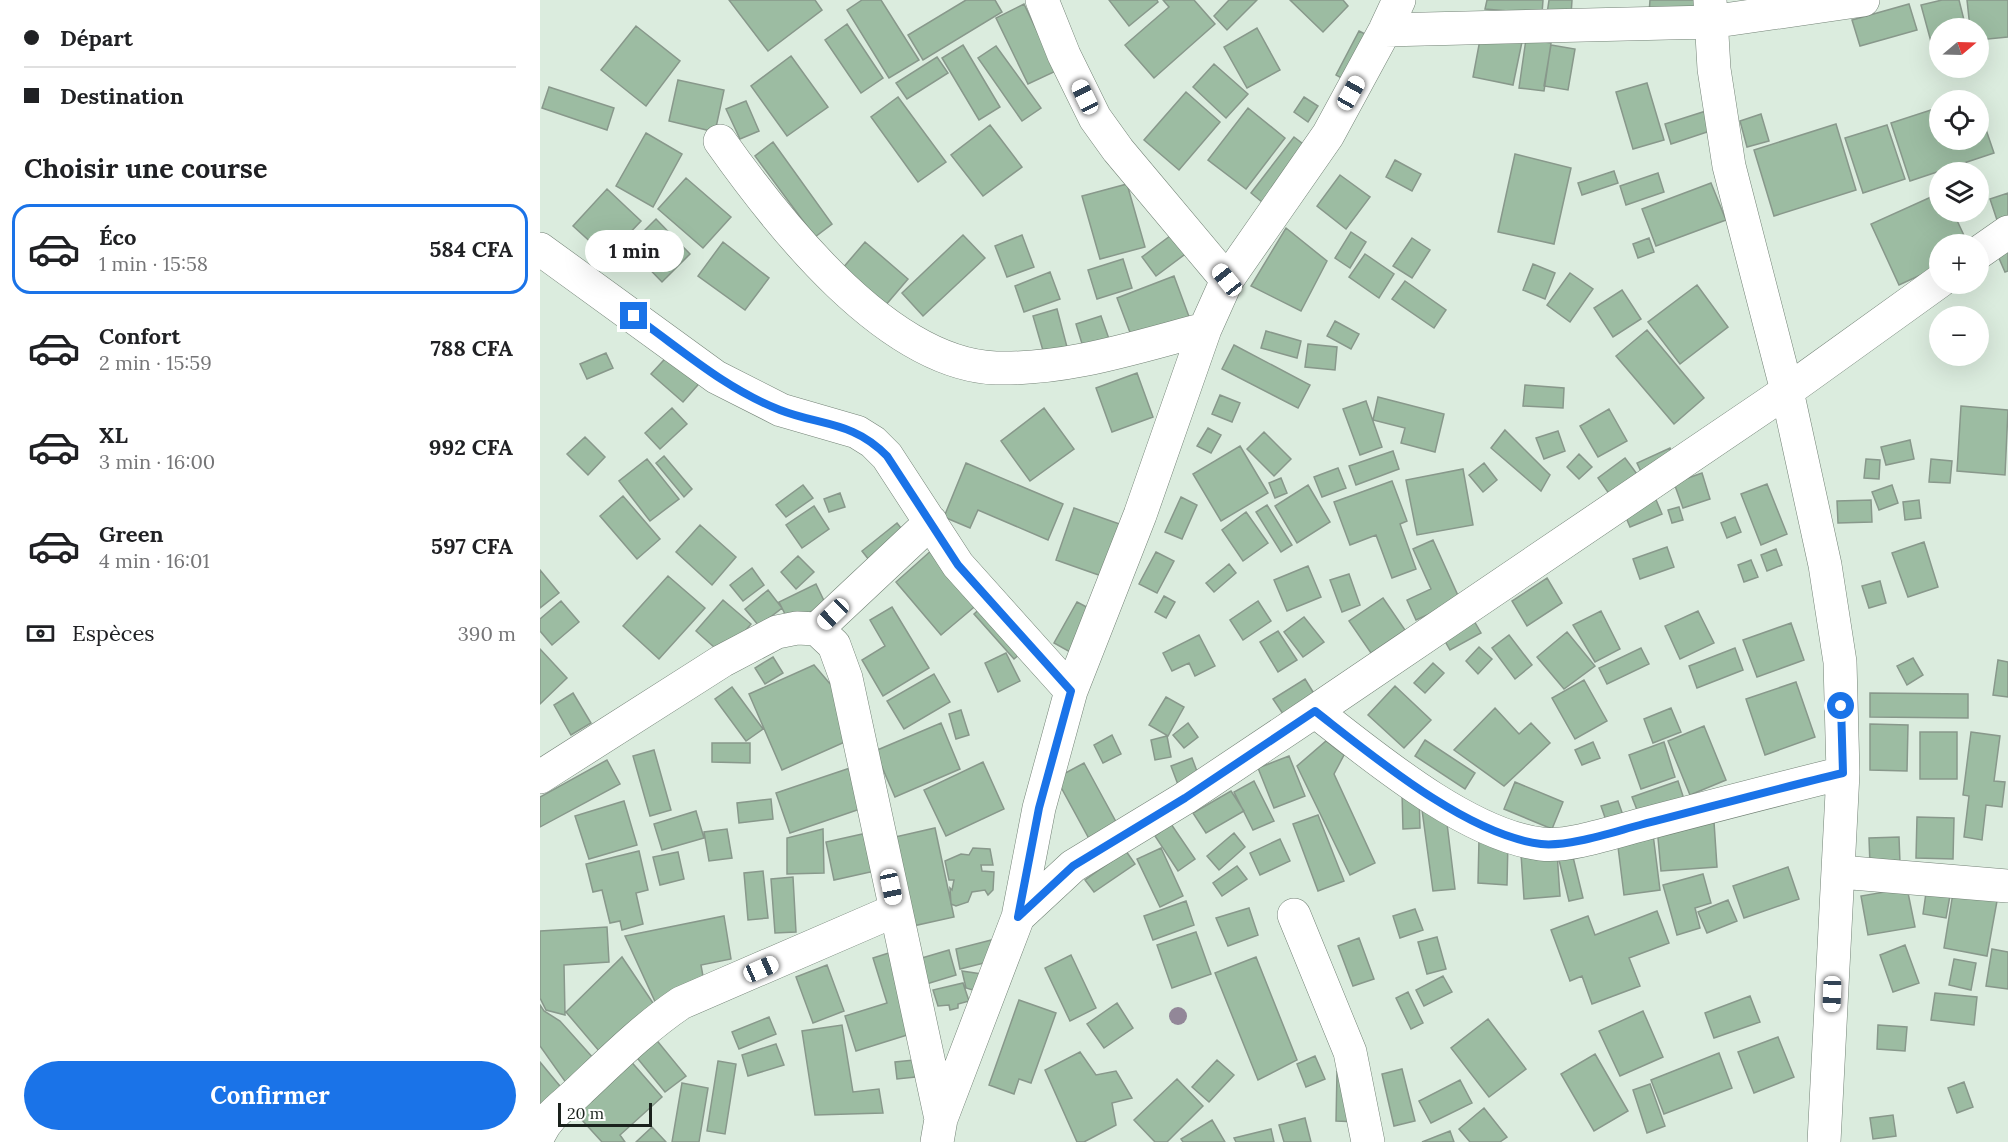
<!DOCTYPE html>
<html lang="fr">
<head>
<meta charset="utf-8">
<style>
  :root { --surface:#fff; --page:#f6f6f6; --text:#202124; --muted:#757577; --line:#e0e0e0; --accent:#1a73e8 }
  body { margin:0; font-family:Lora,serif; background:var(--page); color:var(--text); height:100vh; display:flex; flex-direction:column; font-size:22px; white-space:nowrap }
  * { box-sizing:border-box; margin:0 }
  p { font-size:20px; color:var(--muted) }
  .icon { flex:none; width:33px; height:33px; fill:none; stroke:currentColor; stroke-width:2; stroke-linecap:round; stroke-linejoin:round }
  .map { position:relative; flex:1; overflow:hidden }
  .panel { display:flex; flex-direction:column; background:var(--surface); width:540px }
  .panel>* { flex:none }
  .banner { display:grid; align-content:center; height:132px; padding:0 24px; background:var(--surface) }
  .needle { width:39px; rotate:71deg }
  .controls { position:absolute; left:1389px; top:18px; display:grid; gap:12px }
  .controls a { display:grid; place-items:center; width:60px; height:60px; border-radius:50%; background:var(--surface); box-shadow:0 6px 24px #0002; font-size:30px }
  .scale { position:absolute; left:18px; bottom:15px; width:94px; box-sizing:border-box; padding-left:6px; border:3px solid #1a211c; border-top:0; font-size:16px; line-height:21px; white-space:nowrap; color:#1a211c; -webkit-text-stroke:4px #fff; paint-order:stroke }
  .end { position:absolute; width:27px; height:27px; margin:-14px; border:8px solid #1a73e8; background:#fff; box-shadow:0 0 0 3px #fff }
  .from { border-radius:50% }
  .bubble { position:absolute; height:42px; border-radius:21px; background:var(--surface); box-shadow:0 6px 24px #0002; font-size:20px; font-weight:700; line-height:42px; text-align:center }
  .car { position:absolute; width:18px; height:36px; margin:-18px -9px; border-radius:8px; box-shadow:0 0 4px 2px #0007; background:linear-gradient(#fff 24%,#345 0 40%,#fff 0 76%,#345 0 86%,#fff 0) }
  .banner b { display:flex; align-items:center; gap:21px; height:57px; font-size:22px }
  .banner b+b { border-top:2px solid var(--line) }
  .banner i { width:15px; height:15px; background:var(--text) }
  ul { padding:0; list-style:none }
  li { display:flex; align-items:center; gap:18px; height:90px; margin:0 12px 9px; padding:0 12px; border:3px solid transparent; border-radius:18px }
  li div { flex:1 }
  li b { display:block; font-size:22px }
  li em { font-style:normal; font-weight:700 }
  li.current { border-color:var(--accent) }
  li>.icon { width:54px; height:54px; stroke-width:1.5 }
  h2 { padding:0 24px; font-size:27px; line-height:72px }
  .pay { display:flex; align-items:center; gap:15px; height:66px; padding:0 24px; font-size:22px }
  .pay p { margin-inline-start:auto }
  .button { display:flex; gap:12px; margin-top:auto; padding:12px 24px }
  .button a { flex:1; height:69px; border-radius:36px; background:var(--accent); color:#fff; font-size:24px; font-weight:700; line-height:69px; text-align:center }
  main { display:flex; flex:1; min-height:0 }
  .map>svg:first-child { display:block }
</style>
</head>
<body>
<main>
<section class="panel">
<div class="banner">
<b><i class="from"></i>Départ</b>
<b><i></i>Destination</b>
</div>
<h2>Choisir une course</h2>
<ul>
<li class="current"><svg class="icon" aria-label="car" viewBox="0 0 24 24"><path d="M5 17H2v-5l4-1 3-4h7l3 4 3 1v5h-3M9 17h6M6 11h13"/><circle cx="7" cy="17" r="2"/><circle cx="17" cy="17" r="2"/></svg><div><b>Éco</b><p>1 min · 15:58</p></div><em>584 CFA</em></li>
<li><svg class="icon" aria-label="car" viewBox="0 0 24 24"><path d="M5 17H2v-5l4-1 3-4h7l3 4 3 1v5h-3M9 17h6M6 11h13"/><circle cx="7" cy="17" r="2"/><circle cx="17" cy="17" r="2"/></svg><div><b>Confort</b><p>2 min · 15:59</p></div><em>788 CFA</em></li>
<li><svg class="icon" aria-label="car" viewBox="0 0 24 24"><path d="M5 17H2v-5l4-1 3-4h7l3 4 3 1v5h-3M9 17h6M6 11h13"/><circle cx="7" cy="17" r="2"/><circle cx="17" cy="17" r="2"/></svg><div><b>XL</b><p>3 min · 16:00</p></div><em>992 CFA</em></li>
<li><svg class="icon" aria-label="car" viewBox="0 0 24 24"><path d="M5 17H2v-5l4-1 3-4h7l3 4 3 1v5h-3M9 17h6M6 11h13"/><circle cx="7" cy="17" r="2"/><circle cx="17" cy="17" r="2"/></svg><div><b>Green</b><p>4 min · 16:01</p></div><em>597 CFA</em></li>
</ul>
<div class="pay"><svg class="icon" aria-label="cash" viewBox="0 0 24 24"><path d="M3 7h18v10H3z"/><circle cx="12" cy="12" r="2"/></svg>Espèces<p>390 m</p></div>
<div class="button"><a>Confirmer</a></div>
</section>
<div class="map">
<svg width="1468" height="1142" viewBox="0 0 1468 1142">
  <rect width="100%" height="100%" fill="#dbecde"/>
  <!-- building -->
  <path fill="#9cbca2" stroke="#88988b" stroke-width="1.5" d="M189,0H275L282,10L228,51Z
    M322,0H341L379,60L349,78L307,10Z
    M426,0H455L462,12L383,60L368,35Z
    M569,0H617L618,2L589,26Z
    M623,0H654L675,24L614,78L585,45L629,7Z
    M689,0H717L687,30L674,16Z
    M750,0H803L808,6L783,32Z
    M947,0H1003L1002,14L945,9Z
    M1009,0H1032L1031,16L1007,14Z
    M1110,0H1162L1161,16L1109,14Z
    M1402,0H1419L1426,28H1400V59L1396,60L1381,5Z
    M1427,0H1468V37L1438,40V28H1430Z
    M484,4L516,71L488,84L456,18Z
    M1369,4L1377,30L1320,46L1312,20Z
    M307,24L343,78L321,93L285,40Z
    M96,26L140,61L106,106L61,70Z
    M717,28L740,70L707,88L684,47Z
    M942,29L983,37L973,85L933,77Z
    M819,31L843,43L819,88L796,75Z
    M986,39L1011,43L1004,91L979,88Z
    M423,45L460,107L439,120L402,58Z
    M1011,45L1035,49L1028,90L1004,86Z
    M456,46L501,108L482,121L438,58Z
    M251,56L288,107L247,136L211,86Z
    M397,57L408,73L367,99L356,83Z
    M674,64L708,94L686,118L653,87Z
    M138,80L184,90L175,132L129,121Z
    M1107,83L1124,140L1093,149L1076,92Z
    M9,87L74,108L67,130L2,108Z
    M646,92L680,122L639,170L604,140Z
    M358,97L406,162L378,182L331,117Z
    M764,97L778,106L768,122L754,112Z
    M206,101L219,131L200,139L186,109Z
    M1438,106L1454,153L1370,181L1351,123L1400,107V140H1438Z
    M708,108L745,138L706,189L668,160Z
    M1169,110L1176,129L1131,144L1125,124Z
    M1221,114L1229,141L1207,147L1200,121Z
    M1296,124L1316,190L1234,216L1214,150Z
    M450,125L482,167L443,196L411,155Z
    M1347,125L1365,179L1323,193L1305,138Z
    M106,133L142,154L113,207L76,186Z
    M754,137L771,150L728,207L711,193Z
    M233,142L292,224L275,237L215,156Z
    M975,154L1031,168L1014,244L958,232Z
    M855,160L881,174L872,191L846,177Z
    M1074,171L1078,183L1042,195L1038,183Z
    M1118,173L1124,192L1086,205L1080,186Z
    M800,175L830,197L806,229L777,206Z
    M146,178L191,217L163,248L118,209Z
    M1171,183L1186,220L1116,246L1102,209Z
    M587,184L605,247L560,259L542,196Z
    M67,189L101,221L67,257L33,226Z
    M1400,193V212H1413L1428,244H1400V266L1359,285L1331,224Z
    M1468,193V219L1458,223L1450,199Z
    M116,219L150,254L122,282L88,247Z
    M746,228L787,261L761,311L711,286Z
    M811,232L826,242L810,268L795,258Z
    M634,233L648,252L616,276L602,257Z
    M423,235L445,258L383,316L362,293Z
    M482,235L494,267L467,277L455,246Z
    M872,238L890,250L872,278L853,266Z
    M1109,238L1114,252L1098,258L1093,244Z
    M183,242L229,278L205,310L158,276Z
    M325,242L368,279L345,306L302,269Z
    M1468,243V271L1465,272L1455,249Z
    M825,254L854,274L839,298L809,277Z
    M583,259L592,288L557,299L548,270Z
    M993,264L1015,273L1005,299L983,290Z
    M510,272L520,299L484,312L475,286Z
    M1030,273L1053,289L1030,322L1007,305Z
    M634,276L651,322L594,343L577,298Z
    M865,281L906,310L894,328L852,299Z
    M1157,285L1188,327L1140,364L1108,322Z
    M1082,290L1101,319L1073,337L1054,308Z
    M517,309L527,347L504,354L493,316Z
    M561,316L569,339L543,347L536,324Z
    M795,321L819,334L811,349L787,336Z
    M1107,330L1164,398L1134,424L1076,356Z
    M726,331L761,341L757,358L721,348Z
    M768,344L797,347L795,370L765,367Z
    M694,345L770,385L758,408L682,369Z
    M133,350L164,378L143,402L111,374Z
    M66,353L73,368L47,379L40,364Z
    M597,373L613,417L572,432L556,388Z
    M985,385L1024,388L1023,408L983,406Z
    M680,395L700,403L692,422L672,414Z
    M838,397L904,414L895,452L861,443L865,428L833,420Z
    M826,401L842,447L820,455L803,409Z
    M1421,406L1468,410L1465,475L1417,471Z
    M132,408L147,424L120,449L105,433Z
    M504,408L534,449L490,481L461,441Z
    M1069,409L1087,441L1058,457L1040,426Z
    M668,428L681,435L671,453L657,446Z
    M965,430L1010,475L1001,491L951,448Z
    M1018,431L1025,451L1004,459L996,438Z
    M724,432L751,459L734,476L707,449Z
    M45,437L65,457L48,475L27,454Z
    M1370,440L1374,459L1346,465L1341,447Z
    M700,446L728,493L681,521L653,474Z
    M1130,448L1137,464L1105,480L1097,463Z
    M853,451L859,469L816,485L809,466Z
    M1039,454L1052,467L1039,479L1027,467Z
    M124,456L152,489L144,497L116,463Z
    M1085,458L1100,478L1072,498L1058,478Z
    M107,459L139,499L110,521L79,481Z
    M1326,459L1340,460L1339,479L1324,478Z
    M1391,459L1412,461L1410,483L1389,482Z
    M426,463L523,504L508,540L438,510L430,528L404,517Z
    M944,463L957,480L943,492L929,475Z
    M798,468L806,488L782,497L774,477Z
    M923,469L933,525L877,535L866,480Z
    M1162,473L1170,499L1143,508L1134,483Z
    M741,478L747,493L735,498L729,483Z
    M852,481L867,521L860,524L876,569L852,578L836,535L810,545L794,502Z
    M1227,484L1247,534L1221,545L1201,494Z
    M263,485L273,498L246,517L236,505Z
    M768,485L790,522L757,543L735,506Z
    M1352,485L1358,503L1339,510L1332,492Z
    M300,493L305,507L289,512L284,499Z
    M1114,495L1122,514L1090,527L1082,508Z
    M83,496L120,539L97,559L60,516Z
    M641,497L657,505L642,539L625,532Z
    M1331,500L1332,522L1298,523L1297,501Z
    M1379,500L1381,518L1365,520L1363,502Z
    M727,505L752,545L741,552L716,512Z
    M274,506L289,529L262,548L246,525Z
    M1139,507L1143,520L1132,523L1128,510Z
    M534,508L588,527L570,579L516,560Z
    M706,512L728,543L703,561L682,530Z
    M1195,517L1201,532L1187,538L1181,523Z
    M357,523L376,547L340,574L322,551Z
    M160,525L196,557L172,585L136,552Z
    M893,540L920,600L876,620L867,600L891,589L873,549Z
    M1384,542L1398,587L1368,597L1352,553Z
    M1127,547L1134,567L1100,579L1093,559Z
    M393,549L439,603L401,635L356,582Z
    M1236,549L1242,565L1227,571L1221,555Z
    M616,552L634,561L617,593L599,584Z
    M258,556L274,572L256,589L241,572Z
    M1211,560L1218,577L1204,582L1198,565Z
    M689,564L696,573L674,592L666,583Z
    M768,566L781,597L747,611L734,580Z
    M212,568L224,585L203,601L190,585Z
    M0,570L19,593L0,608Z
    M809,574L820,605L802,612L790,580Z
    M128,576L165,608L119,659L83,626Z
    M1007,578L1022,603L987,626L972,601Z
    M1340,581L1346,603L1329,608L1322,586Z
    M276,584L286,605L249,622L239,602Z
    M228,590L242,608L219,626L205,609Z
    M624,596L635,602L626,618L615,612Z
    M843,598L865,630L831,653L809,621Z
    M183,600L211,624L184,656L156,631Z
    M21,601L39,622L12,645L0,631V619Z
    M718,601L731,621L703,640L690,620Z
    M447,602L487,648L474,659L434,614Z
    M537,602L562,615L539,657L514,643Z
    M352,607L389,668L343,696L322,660L345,646L330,620Z
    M1061,611L1080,649L1055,662L1033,625Z
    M1158,611L1174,643L1140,659L1125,626Z
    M764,617L784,642L763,657L744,632Z
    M933,619L941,633L910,650L902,636Z
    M1251,623L1264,660L1217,677L1203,640Z
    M738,631L757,660L738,672L720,642Z
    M1027,632L1055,666L1024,689L997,657Z
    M659,635L675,666L655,676L649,663L632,671L623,653Z
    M969,635L992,665L975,679L952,648Z
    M939,647L952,659L938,674L926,661Z
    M1101,648L1109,664L1067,684L1059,668Z
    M1195,648L1203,670L1157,688L1149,666Z
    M0,649L27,678L0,704Z
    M466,653L480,681L458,692L445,663Z
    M233,657L243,673L225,684L215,668Z
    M1373,658L1383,675L1367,685L1357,666Z
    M1458,660L1468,662V697L1453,695Z
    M893,663L904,673L885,693L874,683Z
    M274,665L303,699L307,741L242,770L209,694Z
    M394,674L410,702L364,729L347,701Z
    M765,679L778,700L747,720L733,699Z
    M1044,680L1067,721L1035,739L1012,698Z
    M1256,682L1275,737L1225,755L1206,699Z
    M855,686L891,720L864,748L828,715Z
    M192,687L223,729L206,741L175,699Z
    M33,693L51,723L31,735L14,705Z
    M1330,693L1428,694V718L1330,717Z
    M626,697L644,707L628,736L609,725Z
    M955,708L979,734L991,723L1010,743L964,786L914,750Z
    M1131,708L1141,732L1113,743L1104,719Z
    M421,710L429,735L416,739L409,714Z
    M401,723L420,769L355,797L335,751Z
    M648,723L658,737L644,748L633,735Z
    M1330,724L1368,725L1367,771L1330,770Z
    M1164,726L1186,780L1150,795L1128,741Z
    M1380,732H1417V779H1380Z
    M1431,732L1460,736L1454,781L1465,782L1462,807L1446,805L1442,840L1424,837L1429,796L1423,795Z
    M572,735L581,754L563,763L554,745Z
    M627,736L631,757L615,760L611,740Z
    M885,740L935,773L925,789L875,756Z
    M786,741L804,755L794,774L835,863L810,875L757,766Z
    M1053,742L1060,758L1042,765L1035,750Z
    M1124,742L1135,777L1101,789L1089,755Z
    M172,743H210V763L172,762Z
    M114,750L131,810L110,816L93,756Z
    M749,756L765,796L734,808L718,768Z
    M652,758L661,782L640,790L631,766Z
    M67,760L80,784L0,827V797Z
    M443,762L464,809L406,836L384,790Z
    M544,763L581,831L553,846L516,778Z
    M310,768L323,808L250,833L236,793Z
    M714,781L734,821L713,830L694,792Z
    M1138,781L1144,799L1099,815L1092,797Z
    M975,782L1023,802L1012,829L964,809Z
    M691,791L704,811L666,833L653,813Z
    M879,792L880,828L863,829L862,793Z
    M231,799L233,819L199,823L197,803Z
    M84,801L97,845L49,859L35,816Z
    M1078,801L1085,821L1068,826L1061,806Z
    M905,807L915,889L893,891L882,810Z
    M156,811L164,838L122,850L114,824Z
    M778,815L804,881L778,891L753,824Z
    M1377,817L1414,818L1413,859L1376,858Z
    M1174,822L1177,867L1121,871L1117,827Z
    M631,824L655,859L638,871L615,836Z
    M395,828L414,917L373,926L355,837Z
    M187,829L192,858L169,861L164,832Z
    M283,829L284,873L247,874V838Z
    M327,833L335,871L294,880L286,842Z
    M694,833L705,847L679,870L667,856Z
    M1113,834L1120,890L1084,895L1077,839Z
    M1359,837L1360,863L1330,865L1329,838Z
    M740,839L750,861L720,875L710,853Z
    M939,839L968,841L967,885L938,883Z
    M433,848L450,849L453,865H441L442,871L454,872L453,890L448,895L445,890L432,892L428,902L416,906L411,904L410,888L412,890L414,880H409L405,861L421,854L429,855Z
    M621,848L643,896L620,907L597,859Z
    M99,851L108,890L96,893L103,924L82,930L80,921L70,923L62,890L53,892L46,864Z
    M586,851L595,864L554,892L545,880Z
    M138,852L144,879L120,885L113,857Z
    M1017,852L1020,896L984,899L981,854Z
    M1033,857L1043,898L1029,901L1019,860Z
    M697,866L707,879L682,896L673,883Z
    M1248,867L1259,899L1204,918L1193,886Z
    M223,871L228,918L208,920L204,873Z
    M1163,874L1171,903L1155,908L1160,928L1137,935L1123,885Z
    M253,877L256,932L235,933L231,879Z
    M1387,886L1411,890L1406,918L1383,914Z
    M1367,888L1375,927L1328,935L1321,896Z
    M1413,893L1457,901L1447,956L1404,948Z
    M1188,900L1197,921L1167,933L1158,912Z
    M646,901L654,925L613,940L604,916Z
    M709,908L718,935L688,946L676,918Z
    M875,909L883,930L860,938L853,916Z
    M1117,911L1129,943L1089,958L1100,986L1052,1004L1042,976L1030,981L1011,930L1048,916L1055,935Z
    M184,916L191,959L161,965L164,982L123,1019L85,936Z
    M67,927L69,962L24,965L25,1015L6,1010L0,998V931Z
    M656,932L671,974L632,988L617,945Z
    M897,937L906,969L887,974L878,942Z
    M459,938L460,959L420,969L416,949Z
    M819,938L834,979L813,986L798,946Z
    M1365,945L1379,983L1353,992L1340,955Z
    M1452,949L1468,952V989L1446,986Z
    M409,950L416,975L383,985L375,960Z
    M355,951L380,1031L316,1051L305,1016L347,1003L333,958Z
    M531,955L556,1008L530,1021L505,968Z
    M82,957L115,1006L65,1058L26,1012Z
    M716,957L757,1060L718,1080L675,973Z
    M1414,959L1436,963L1431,990L1409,985Z
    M287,965L304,1011L273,1023L256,977Z
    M422,971L448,975L446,994L426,988Z
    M903,976L912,992L884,1006L876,990Z
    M423,983L429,1001L418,1004V1008L410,1010L409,1005L398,1006L393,990Z
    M868,992L883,1023L871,1029L856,998Z
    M1395,993L1437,997L1434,1025L1391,1020Z
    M1210,996L1220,1022L1174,1038L1165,1013Z
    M479,1000L516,1013L491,1083L479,1079L474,1094L449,1085Z
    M577,1003L593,1028L564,1048L547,1024Z
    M0,1005L4,1011L20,1021L63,1069L34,1094L0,1046Z
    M1103,1011L1123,1057L1080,1076L1059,1031Z
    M229,1017L236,1034L199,1049L192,1032Z
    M948,1019L986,1069L949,1097L911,1048Z
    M302,1025L313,1092L339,1089L343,1113L275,1115L262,1031Z
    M1338,1025L1367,1027L1365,1051L1337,1049Z
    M114,1037L146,1076L125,1092L94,1054Z
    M1238,1037L1254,1077L1214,1093L1198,1052Z
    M236,1044L244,1065L208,1076L202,1055Z
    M540,1052L556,1075L576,1071L592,1098L572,1103L576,1125L544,1142H537L505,1070Z
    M1179,1053L1192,1088L1124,1114L1111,1080Z
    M1055,1054L1088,1111L1054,1131L1021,1074Z
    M775,1056L785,1079L766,1087L757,1064Z
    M88,1058L122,1097L80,1135L85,1142H62L31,1108Z
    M384,1059L385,1076L357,1079L355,1062Z
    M677,1060L694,1075L669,1102L652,1087Z
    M178,1061L196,1064L185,1134L167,1131Z
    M0,1062L29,1097L0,1121Z
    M862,1069L875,1121L854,1126L842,1074Z
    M797,1071L819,1122L796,1121Z
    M637,1079L663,1106L627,1142H615L594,1120Z
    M920,1080L932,1103L891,1123L879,1101Z
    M1424,1082L1433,1107L1417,1113L1408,1088Z
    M142,1083L168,1088L159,1142H132Z
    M1110,1084L1125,1126L1107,1133L1093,1090Z
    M944,1108L967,1137L960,1142H930L919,1129Z
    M1353,1115L1356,1136L1333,1139L1330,1118Z
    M765,1118L771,1142H744L739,1125Z
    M672,1120L685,1142H643L641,1139Z
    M112,1127L126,1142H96Z
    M731,1129L734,1142H696L694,1138Z
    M910,1131L914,1142H882Z"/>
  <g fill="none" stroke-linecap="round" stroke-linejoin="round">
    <!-- minor casing -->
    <g stroke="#738276" stroke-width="34">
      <path id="minor" d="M502,0L524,55L555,118L578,150L687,280
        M1170,0L1174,69L1189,166L1247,391L1285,565L1300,662L1303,773L1284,1142
        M845,30L1170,22L1323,0
        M180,141C238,223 347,364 456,368C528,370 596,347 665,329
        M0,249L176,377L241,410L317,432L333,442L347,456L418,565L531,691
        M1438,253L1468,232
        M277,629L391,522
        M775,711C834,757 927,835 1001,844C1029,848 1080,830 1108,823C1173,806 1238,789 1303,773
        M0,777L182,661L237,632L257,628L277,629L294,645L306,678L401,1119
        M1300,872L1468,886
        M754,915L810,1052L828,1142
        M478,917L533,866L645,798L775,711L1247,391L1400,281
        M0,1133C9,1114 25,1105 40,1090C73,1059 104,1028 141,1003L356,910
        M397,1142L401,1119L478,917L499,808L531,691L600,515L665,329L687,280L788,135L845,30L859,0"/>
    </g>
    <!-- minor -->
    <use href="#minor" stroke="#fff" stroke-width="33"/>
  </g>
  <!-- trees -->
  <circle fill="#928798" cx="638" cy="1016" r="9"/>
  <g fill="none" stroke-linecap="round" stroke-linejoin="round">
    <!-- route -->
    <path stroke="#1a73e8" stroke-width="8" d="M94,316C141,349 184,388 240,410C281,426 313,421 347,456L418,565L531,691L499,808L478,917L533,866L645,798L775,711C834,757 927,835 1001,844C1028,847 1073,832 1100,825C1167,808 1235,789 1303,773L1301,706"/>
  </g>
</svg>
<div class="controls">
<a><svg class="needle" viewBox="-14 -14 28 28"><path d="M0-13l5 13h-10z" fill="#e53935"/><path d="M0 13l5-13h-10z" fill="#757577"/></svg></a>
<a><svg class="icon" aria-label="locate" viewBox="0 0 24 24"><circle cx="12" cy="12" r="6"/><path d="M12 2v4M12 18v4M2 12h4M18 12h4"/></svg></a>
<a><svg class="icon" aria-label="layers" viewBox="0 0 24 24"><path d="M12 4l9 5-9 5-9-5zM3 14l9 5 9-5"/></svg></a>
<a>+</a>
<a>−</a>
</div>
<div class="scale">20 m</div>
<i class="end from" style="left:1301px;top:706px"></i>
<i class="end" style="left:94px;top:316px"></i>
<div class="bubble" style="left:45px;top:230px;width:99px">1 min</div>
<i class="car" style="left:811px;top:93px;rotate:29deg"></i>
<i class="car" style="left:545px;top:97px;rotate:334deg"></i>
<i class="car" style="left:687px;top:280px;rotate:321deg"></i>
<i class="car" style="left:293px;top:614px;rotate:226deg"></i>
<i class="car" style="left:351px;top:887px;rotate:168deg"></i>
<i class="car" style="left:221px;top:969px;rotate:66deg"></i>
<i class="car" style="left:1292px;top:994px;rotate:182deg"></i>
</div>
</main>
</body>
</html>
